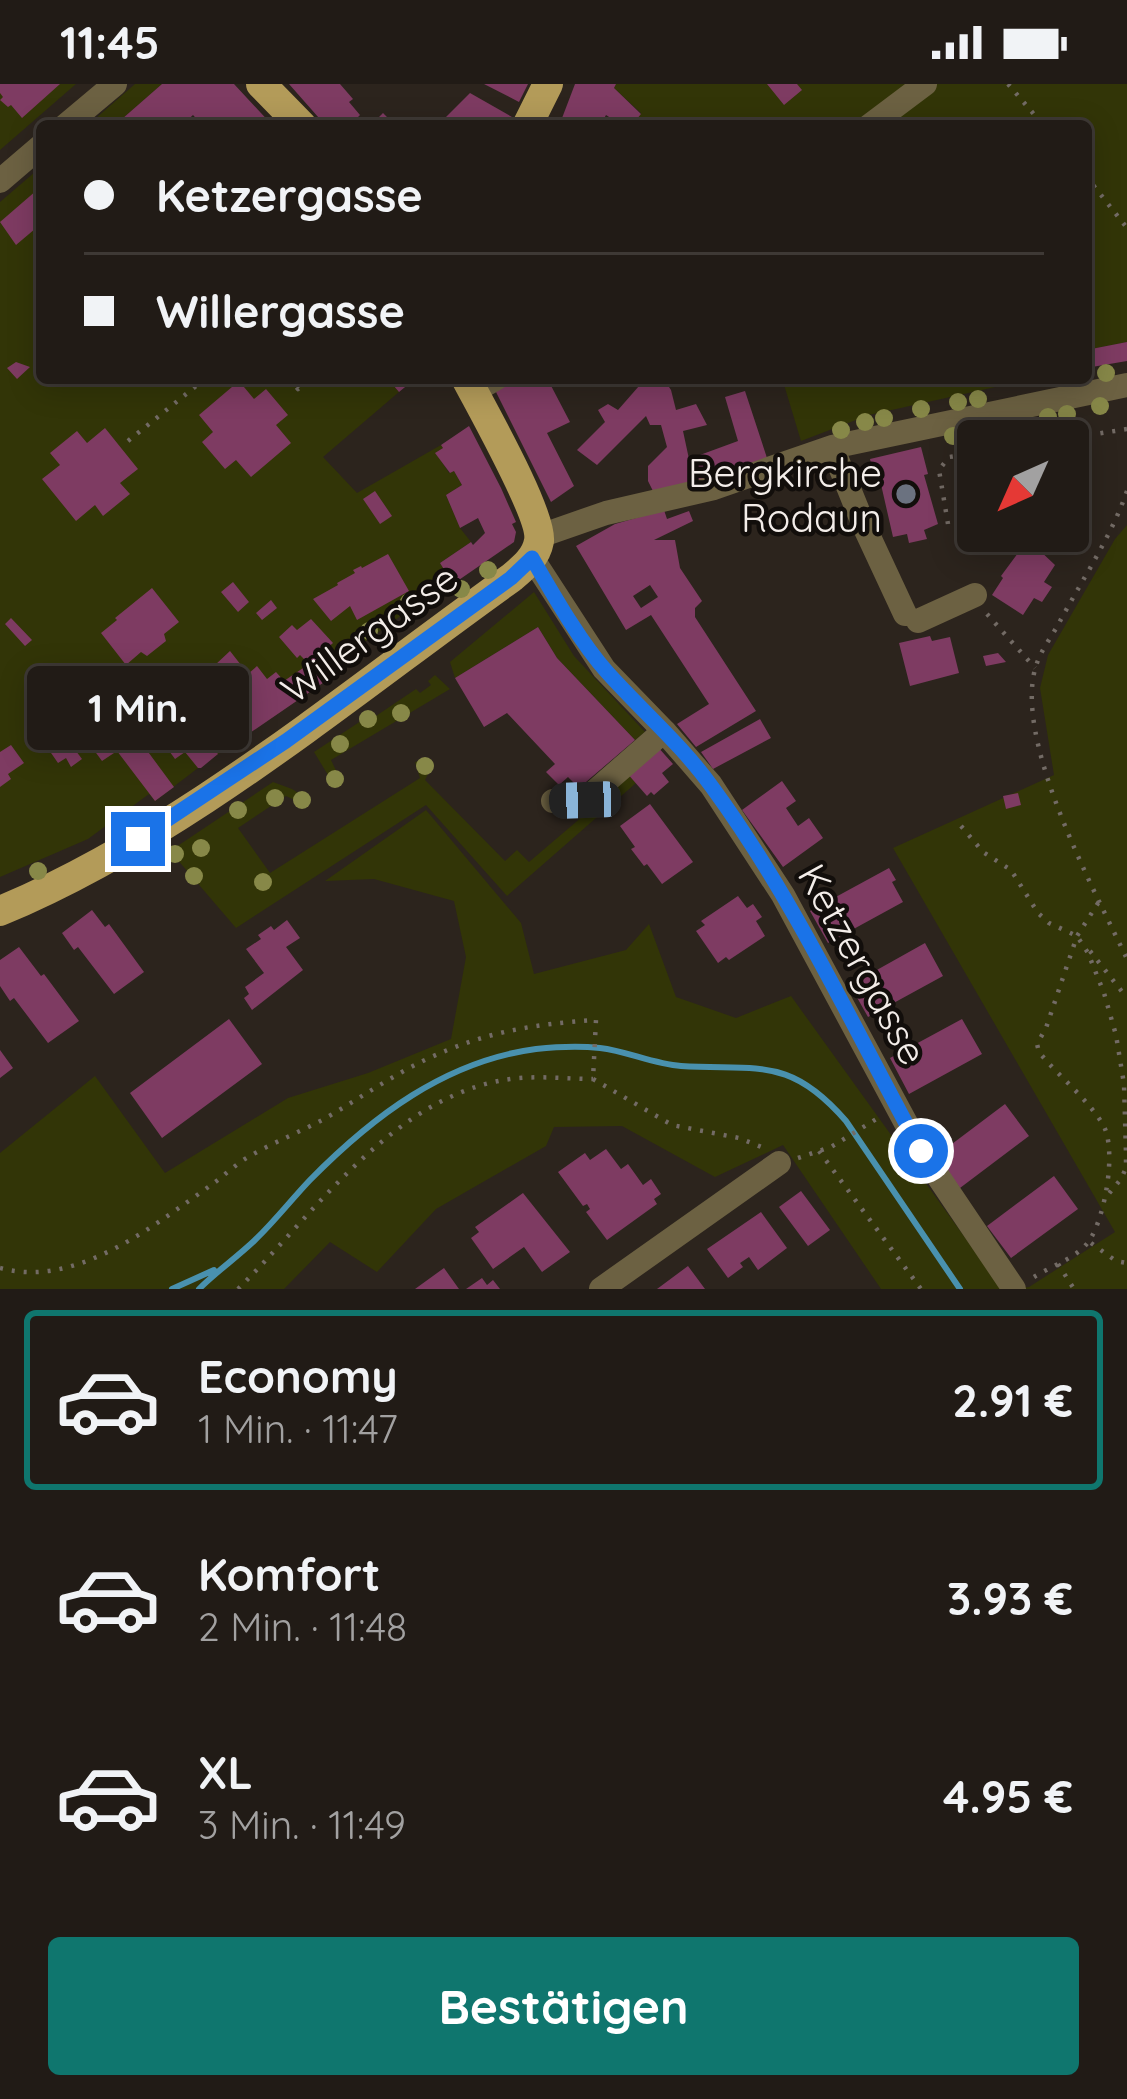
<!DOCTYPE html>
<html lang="de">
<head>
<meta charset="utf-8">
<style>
  :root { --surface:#211b16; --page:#29241f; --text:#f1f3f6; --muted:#a2a1a1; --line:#3e3935; --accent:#0f766e }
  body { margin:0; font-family:Quicksand,sans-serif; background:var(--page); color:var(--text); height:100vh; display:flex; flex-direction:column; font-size:45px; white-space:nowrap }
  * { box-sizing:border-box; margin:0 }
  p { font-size:39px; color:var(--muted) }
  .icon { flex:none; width:66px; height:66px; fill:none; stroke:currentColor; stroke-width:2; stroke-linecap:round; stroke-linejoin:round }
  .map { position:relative; height:1205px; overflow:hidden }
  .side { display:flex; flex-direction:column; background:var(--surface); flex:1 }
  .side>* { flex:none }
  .banner { position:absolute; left:36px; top:36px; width:1056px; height:264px; border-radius:12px; box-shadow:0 6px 30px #0003,0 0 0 3px var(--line); display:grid; align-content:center; height:264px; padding:0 48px; background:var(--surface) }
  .needle { width:78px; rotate:225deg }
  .buttons { position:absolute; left:957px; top:336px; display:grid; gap:24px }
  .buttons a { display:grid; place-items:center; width:132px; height:132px; border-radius:12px; background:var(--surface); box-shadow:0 6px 30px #0003,0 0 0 3px var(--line); font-size:60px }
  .end { position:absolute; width:54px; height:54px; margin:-27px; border:15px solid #1a73e8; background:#fff; box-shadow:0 0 0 6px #fff }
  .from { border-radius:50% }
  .bubble { position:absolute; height:84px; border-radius:12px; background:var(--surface); box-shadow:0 6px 30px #0003,0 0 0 3px var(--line); font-size:39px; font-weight:700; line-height:84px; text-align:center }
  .car { position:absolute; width:36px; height:72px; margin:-36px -18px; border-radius:15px; box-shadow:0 0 9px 3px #0007; background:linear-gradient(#222 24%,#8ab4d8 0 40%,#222 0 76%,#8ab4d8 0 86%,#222 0) }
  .banner b { display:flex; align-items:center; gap:42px; height:114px; font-size:45px }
  .banner b+b { border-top:3px solid var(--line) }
  .banner i { width:30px; height:30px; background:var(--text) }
  ul { padding:21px 0 0; list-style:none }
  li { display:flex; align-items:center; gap:36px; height:180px; margin:0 24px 18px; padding:0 24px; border:6px solid transparent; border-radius:12px }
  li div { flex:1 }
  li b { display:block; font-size:45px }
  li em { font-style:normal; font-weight:700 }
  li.current { border-color:var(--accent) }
  li>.icon { width:108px; height:108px; stroke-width:1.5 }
  .button { display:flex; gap:24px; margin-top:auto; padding:24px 48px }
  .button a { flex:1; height:138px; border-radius:12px; background:var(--accent); color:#fff; font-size:48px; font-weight:700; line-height:138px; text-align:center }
  .status { display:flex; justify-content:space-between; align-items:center; height:84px; padding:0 60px; background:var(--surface); direction:ltr }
  .status svg { height:33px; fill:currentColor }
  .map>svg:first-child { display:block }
</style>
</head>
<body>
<div class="status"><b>11:45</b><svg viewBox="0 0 49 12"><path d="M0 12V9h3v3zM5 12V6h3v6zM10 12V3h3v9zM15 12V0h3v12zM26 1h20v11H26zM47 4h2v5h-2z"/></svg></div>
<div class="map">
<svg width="1127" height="1205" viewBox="0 0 1127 1205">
  <rect width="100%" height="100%" fill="#2c241d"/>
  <!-- green -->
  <path fill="#323507" d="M0,0H76L0,66Z
    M135,0H162L114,42H87Z
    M616,0H1127V258L1086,266V42H631L641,29L614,4Z
    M42,82V294H387L399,308L323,373L357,409L441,361L443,364L436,369L449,389L454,387L462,401L446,411L460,444L471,458L440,479L453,500L437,506L331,582L336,590L198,684L155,717L149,710L88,755L0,793V118Z
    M782,294H1036L869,331L801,357Z
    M1127,441V1205H1015L1029,1203L1115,1148L893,764L1054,691L1040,604L1048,571L1115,455Z
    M534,508L574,572L645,648L635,656L557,574L538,543L455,594L450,578Z
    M435,591L450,605L331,676L341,697L334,701L314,668L370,631L373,634L416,605L420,609L431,601L428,597Z
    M428,675L433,680L425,696L505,777L517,766L529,778L630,692L636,699L507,812L426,721L236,844L170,767L273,698L292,705L308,715L303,720L286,712L238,744L270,789L420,694L415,678Z
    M426,726L521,839L534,890L626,866L649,840L676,913L736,934L791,912L1002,1205H881L783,1061L715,1093L622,1042L554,1043L546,1062L436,1125L377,1188L330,1158L284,1205H0V1069L95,992L165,1089L288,1014L368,989L451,955L466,873L454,817L374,795L325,797Z"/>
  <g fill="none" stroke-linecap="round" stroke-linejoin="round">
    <!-- stream -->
    <path stroke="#4991ae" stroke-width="6" d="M172,1205L214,1186
      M199,1205C216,1188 236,1174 254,1157C274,1138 291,1116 310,1096C372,1033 445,977 536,965C555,963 580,962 600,964C627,967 653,980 681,982C757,987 789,971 846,1037L960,1205"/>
  </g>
  <!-- building -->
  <path fill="#7e3b62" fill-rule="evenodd" d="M0,0H60L22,34L11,21L8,23L0,16L3,13L0,9Z
    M162,0H234L273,42H203L193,31L181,42H114Z
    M289,0H340L353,15L349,18L360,31L349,42H326Z
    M484,0H528L519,18Z
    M575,0H616L614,4L641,30L631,42H623L606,31L600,42H559Z
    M767,0H797L802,6L784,21Z
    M470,9L512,33L503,42H437Z
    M383,29L393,39L396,36L403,42H370Z
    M37,106L42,112V139L16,161L0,138Z
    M1127,258V277L1086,284V266Z
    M16,278L30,283L17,295L7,284Z
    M387,294H416L399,308Z
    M518,294H547L570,338L547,349L574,402L551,418L495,306Z
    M646,294H663L671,306L676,326L696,320L707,341L683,347L689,375L738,357L725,313L745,307L767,374L696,399L654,409L648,397V382L667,363L661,341H650L646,332L597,381L577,366L605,338L598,326L608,320L618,326Z
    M239,297L254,315L266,305L288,331L276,341L291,359L251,393L236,376L225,385L202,358L213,348L199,331Z
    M469,342L501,404L516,438L512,440L516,448L514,458L453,500L440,479L471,458L473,461L485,449L478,434L460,444L446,411L462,401L454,387L450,389L435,369L443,364L441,361Z
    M105,344L138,385L120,399L130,410L103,432L95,421L76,437L42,395L60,381L50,369L77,347L87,359Z
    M921,363L928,390L924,391L938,440L924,446L927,455L909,459L907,450L893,453L880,396L875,397L870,375Z
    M375,407L392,432L380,440L363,415Z
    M664,426L667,435L689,427L693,437L654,456H675L680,484L702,517L695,524V533L756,627L696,663L677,640L709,620L651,531L626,546L576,462L615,440ZM650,501L658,513L641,524L633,512Z
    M1080,452L1088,458L1079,470L1072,465Z
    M1024,461L1035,468L1037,464L1055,481L1044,498L1052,503L1042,518L1034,514L1023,531L992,511L1003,494L1001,492Z
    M388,470L409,507L357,536L350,522L331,537L313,515L338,501L337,499L355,489L353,486L361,482L362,484Z
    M233,498L249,518L238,528L221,508Z
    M152,504L179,538L164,550L166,557L147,572L141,568L126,581L101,549L117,536L115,534Z
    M271,516L277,524L262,536L256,529Z
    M11,534L32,556L25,562L5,540Z
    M311,535L333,559L319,571L336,590L244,653L232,636L249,625L215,581L230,567L248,590L257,582L267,595L276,588L284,597L309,580L300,571L297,574L279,553L292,541L297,546Z
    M538,543L557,574L635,656L579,704L568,693L559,701L546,688L555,680L507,629L484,643L455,594Z
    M930,552L932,557L950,553L959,589L910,602L899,559Z
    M998,569L1006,578L986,582L983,572Z
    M97,614L126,652L135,646L145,659L143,661L174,703L155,717L117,667L102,677L88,658L76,667L82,675L71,683L66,674L58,679L31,640L58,621L66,632L73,628L74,631Z
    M175,619L188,638L192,635L218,670L201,684H198L185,668L175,675L164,660L171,655L162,645L168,640L161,630Z
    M760,635L771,654L713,685L701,668Z
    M11,661L24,679L8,690L11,695L0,703V668Z
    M657,662L673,680L662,689L669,698L654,711L651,708L647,712L626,688Z
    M782,697L796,717L786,724L798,742L809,734L823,754L783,783L742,726Z
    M1018,709L1021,721L1006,725L1003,712Z
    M650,720L693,778L662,800L647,780L644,782L631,765L635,763L620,742Z
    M889,784L896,796L892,798L903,818L828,859L810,827Z
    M738,812L747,824L753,820L762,833L756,837L765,852L729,876L726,873L718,879L696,847L705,841L701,837Z
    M92,826L105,843L109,840L144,888L114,910L78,863L74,866L62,849Z
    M287,836L300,854L286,863L303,886L252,926L244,914L249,910L245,903L264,889L246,865L261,855L258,851L271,842L274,846Z
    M925,859L943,892L868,933L850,901Z
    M19,863L41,892L44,890L79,937L48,959L14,914L10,917L0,902V876Z
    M229,935L262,980L162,1054L130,1009Z
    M962,935L982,970L909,1010L890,974Z
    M0,966L13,984L0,994Z
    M1005,1020L1029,1052L960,1104L936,1072Z
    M606,1065L621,1085L628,1080L643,1101L651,1095L661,1110L654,1115L657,1120L607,1156L586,1128L590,1125L587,1120L583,1122L558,1088L585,1069L590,1076Z
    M1054,1092L1078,1125L1011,1174L987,1142Z
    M801,1107L830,1146L808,1162L779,1123Z
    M523,1109L570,1168L542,1188L524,1163L493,1185L471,1154L479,1148L475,1143Z
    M761,1128L787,1164L758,1186L749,1173L740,1179L743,1183L728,1194L707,1165Z
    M688,1182L705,1205H657Z
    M444,1184L459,1205H415Z
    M482,1194L487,1201L493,1196L500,1205H466Z"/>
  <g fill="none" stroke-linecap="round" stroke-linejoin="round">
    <!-- path -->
    <path stroke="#736b65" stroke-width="4.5" stroke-dasharray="3 9" stroke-linecap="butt" d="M1008,0L1044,42
      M1086,92L1127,144
      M289,294L298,305L311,294
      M128,357L206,294
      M1053,357L1127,345
      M1127,407C1111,453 1082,496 1059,539C1052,552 1042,565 1037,579C1010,652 1095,807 1127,875
      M948,440L939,386L949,373L978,369
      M987,530L1035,584
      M961,742L983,768L1011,786L1038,829L1049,839L1077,852L1088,869L1104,909L1116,951L1124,1000L1126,1070V1084L1121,1095L1107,1112
      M1090,867L1127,914
      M593,995L672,1041L739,1054L764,1064
      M819,1067L921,1205
      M798,1074L831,1063L878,1034
      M1091,1159L1116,1177L1127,1179
      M1058,1180L1074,1205
      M0,1184C77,1205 154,1141 214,1099C226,1090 237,1079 250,1072C274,1058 300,1048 324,1035C359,1015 391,992 427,975C485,948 533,940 596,936L593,995
      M1034,1193C1051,1182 1077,1174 1089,1157C1105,1134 1118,1063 1102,1039C1085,1012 1059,993 1039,968L1037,960L1046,944L1077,852L1100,816
      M238,1205C318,1126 398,1005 519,994C544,992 569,995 593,995"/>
    <!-- minor -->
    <path stroke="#6c6142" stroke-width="24" d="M65,42L115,0
      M869,42L925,0
      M0,97L42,61
      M473,308L497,294
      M832,363L864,442L905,530
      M540,452L606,429L714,404L832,363L1127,301
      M532,474L604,585L664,647L711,701L783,811L921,1067L1014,1205
      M918,537L975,511
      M553,717L585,716L664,647
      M601,1205L779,1079"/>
    <!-- major -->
    <path stroke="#b39b59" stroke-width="30" d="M261,0L302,42
      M527,42L548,0
      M0,827C181,752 351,608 511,494C523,484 536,474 539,457C543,432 481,323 466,294"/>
  </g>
  <!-- trees -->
  <g fill="#878848">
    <circle cx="1106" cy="289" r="9"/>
    <circle cx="978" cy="315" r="9"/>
    <circle cx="958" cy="318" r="9"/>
    <circle cx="1100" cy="322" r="9"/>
    <circle cx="921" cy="325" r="9"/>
    <circle cx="1067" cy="330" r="9"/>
    <circle cx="1048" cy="333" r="9"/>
    <circle cx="884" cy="334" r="9"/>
    <circle cx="865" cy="338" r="9"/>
    <circle cx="999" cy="342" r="9"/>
    <circle cx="841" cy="346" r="9"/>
    <circle cx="953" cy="352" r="9"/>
    <circle cx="488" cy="486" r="9"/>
    <circle cx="461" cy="505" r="9"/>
    <circle cx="409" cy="518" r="9"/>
    <circle cx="369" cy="547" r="9"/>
    <circle cx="401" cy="629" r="9"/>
    <circle cx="368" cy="635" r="9"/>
    <circle cx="340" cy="660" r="9"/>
    <circle cx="425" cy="682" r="9"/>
    <circle cx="335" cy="695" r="9"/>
    <circle cx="275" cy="714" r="9"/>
    <circle cx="302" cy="716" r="9"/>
    <circle cx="238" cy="726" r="9"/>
    <circle cx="201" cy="764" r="9"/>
    <circle cx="175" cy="770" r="9"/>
    <circle cx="38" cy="787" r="9"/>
    <circle cx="194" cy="792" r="9"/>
    <circle cx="263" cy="798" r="9"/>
  </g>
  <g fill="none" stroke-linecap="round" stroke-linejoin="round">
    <!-- route -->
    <path stroke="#1a73e8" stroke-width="15" d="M138,755L286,657L511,494L532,474C553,510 580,558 607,588C642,627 682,661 712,703C795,816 854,945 921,1067"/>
  </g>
  <!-- markers -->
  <circle fill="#6b7280" stroke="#120e0b" stroke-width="4.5" cx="906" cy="410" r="12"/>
  <g text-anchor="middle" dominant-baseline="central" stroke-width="9" stroke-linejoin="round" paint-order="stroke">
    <!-- poi labels -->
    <g font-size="39" fill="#f3ede9" stroke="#120e0b" text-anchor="end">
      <text x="882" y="388">Bergkirche<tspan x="882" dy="45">Rodaun</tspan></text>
    </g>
    <!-- street labels -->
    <g font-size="39" fill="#f3ede9" stroke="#120e0b">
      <text transform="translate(369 549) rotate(-36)">Willergasse</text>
      <text transform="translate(863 880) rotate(61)">Ketzergasse</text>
    </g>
  </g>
</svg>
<div class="buttons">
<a><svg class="needle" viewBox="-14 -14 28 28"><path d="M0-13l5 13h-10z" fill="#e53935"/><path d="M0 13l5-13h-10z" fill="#a2a1a1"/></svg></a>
</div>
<i class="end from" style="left:921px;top:1067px"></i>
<i class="end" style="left:138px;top:755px"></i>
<div class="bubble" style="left:27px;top:582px;width:222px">1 Min.</div>
<i class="car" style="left:585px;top:716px;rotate:268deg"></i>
<div class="banner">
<b><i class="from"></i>Ketzergasse</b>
<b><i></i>Willergasse</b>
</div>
</div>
<section class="side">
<ul>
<li class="current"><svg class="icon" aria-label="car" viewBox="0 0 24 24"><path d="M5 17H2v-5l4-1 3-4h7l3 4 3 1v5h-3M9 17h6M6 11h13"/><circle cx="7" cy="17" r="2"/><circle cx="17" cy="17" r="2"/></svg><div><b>Economy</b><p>1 Min. · 11:47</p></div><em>2.91 €</em></li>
<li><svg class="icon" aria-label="car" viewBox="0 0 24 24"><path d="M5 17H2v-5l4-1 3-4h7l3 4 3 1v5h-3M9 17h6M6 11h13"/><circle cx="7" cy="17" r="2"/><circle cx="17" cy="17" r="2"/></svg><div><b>Komfort</b><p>2 Min. · 11:48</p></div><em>3.93 €</em></li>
<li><svg class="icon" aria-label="car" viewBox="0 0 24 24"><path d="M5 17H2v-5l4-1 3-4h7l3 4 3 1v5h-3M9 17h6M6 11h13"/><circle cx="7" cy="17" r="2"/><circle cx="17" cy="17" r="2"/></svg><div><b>XL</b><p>3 Min. · 11:49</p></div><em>4.95 €</em></li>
</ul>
<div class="button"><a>Bestätigen</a></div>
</section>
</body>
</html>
